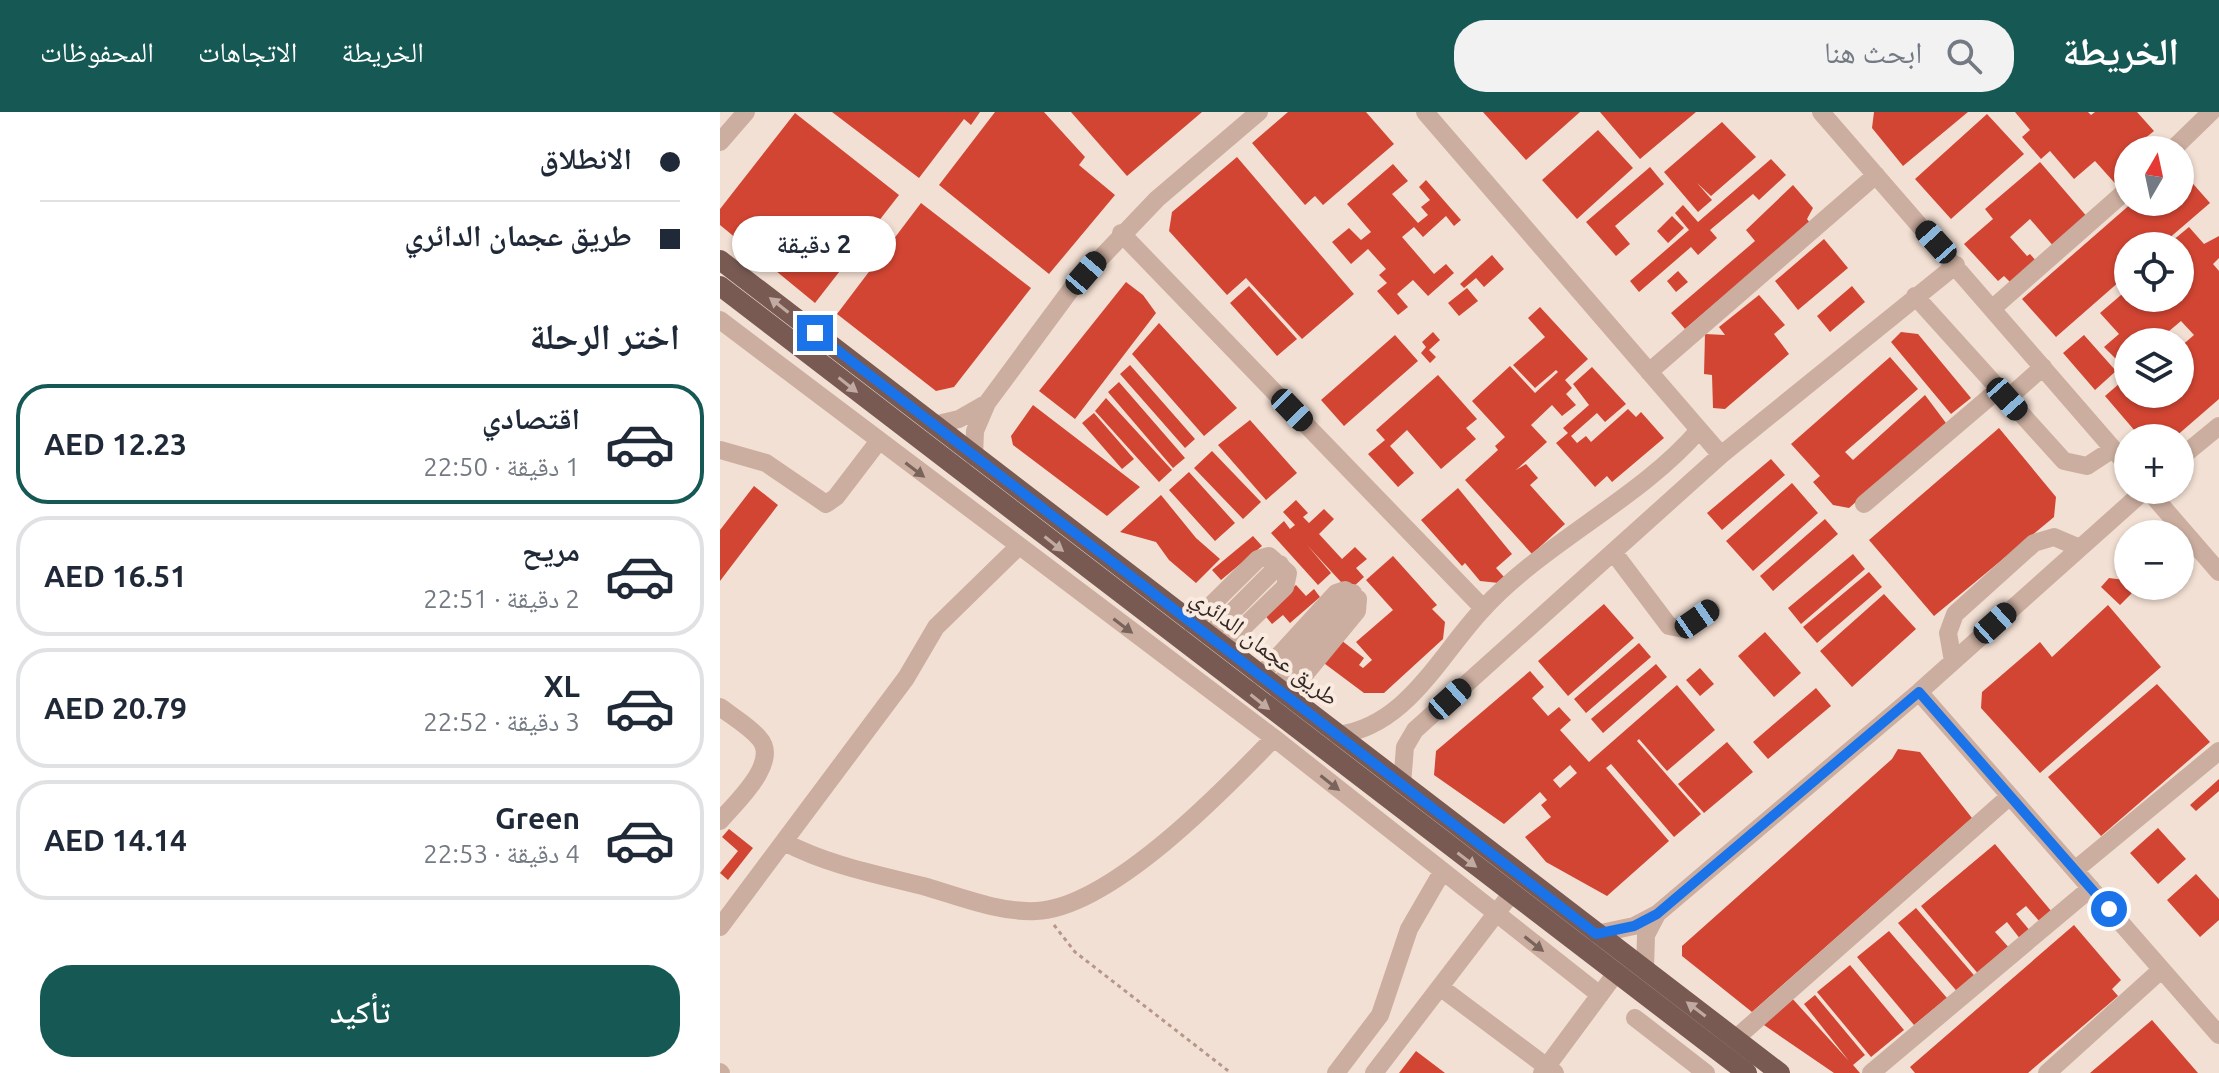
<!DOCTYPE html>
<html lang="ar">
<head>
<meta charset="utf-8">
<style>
  :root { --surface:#fff; --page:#f2f2f3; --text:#1f2937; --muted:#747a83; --line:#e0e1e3; --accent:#165954 }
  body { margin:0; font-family:Ubuntu,"Noto Naskh Arabic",sans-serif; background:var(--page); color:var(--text); direction:rtl; height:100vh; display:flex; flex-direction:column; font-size:30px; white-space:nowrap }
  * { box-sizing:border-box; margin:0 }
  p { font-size:26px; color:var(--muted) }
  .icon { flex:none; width:44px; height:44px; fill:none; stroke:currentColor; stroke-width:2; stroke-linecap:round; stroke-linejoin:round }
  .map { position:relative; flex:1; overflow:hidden; direction:ltr }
  .details { display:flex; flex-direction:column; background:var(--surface); width:720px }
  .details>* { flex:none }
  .guide { display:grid; align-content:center; height:176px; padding:0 40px; background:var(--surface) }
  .needle { width:52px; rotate:9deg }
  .buttons { position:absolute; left:1394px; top:24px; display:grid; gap:16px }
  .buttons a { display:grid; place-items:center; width:80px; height:80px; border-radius:50%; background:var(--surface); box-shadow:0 2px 6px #0004; font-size:40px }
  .end { position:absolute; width:36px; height:36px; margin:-18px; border:10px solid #1a73e8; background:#fff; box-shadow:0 0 0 4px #fff }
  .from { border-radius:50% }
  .bubble { position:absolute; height:56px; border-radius:28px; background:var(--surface); box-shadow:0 2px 6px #0004; font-size:26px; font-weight:600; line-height:56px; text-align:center; direction:rtl }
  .car { position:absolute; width:24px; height:48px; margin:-24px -12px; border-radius:10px; box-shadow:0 0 6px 2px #0007; background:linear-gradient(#222 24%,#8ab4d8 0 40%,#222 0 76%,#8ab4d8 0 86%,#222 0) }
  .guide b { display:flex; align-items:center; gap:28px; height:76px; font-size:30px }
  .guide b+b { border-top:2px solid var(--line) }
  .guide i { width:20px; height:20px; background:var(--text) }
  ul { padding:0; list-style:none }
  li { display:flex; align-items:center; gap:24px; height:120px; margin:0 16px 12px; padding:0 24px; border:4px solid var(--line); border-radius:32px }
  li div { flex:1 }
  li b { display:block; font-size:30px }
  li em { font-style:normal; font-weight:600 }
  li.on { border-color:var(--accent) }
  li>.icon { width:72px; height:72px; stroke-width:1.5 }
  h2 { padding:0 40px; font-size:36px; line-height:96px }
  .primary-button { display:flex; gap:16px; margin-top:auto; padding:16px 40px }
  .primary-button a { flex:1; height:92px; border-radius:32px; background:var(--accent); color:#fff; font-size:32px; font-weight:600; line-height:92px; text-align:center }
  header { display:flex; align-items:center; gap:48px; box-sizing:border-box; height:112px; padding:0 40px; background:var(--accent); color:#fff }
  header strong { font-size:38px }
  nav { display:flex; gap:44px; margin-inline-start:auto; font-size:28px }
  .search { width:560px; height:72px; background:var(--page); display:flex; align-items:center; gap:20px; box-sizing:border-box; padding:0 28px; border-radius:32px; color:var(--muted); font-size:30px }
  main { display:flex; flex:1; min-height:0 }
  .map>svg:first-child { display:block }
</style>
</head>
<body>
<header>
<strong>الخريطة</strong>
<div class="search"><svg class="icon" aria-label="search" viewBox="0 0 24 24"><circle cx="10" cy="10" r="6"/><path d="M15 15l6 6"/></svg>ابحث هنا</div>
<nav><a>الخريطة</a><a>الاتجاهات</a><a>المحفوظات</a></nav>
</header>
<main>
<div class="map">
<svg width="1499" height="961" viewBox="0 0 1499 961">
  <rect width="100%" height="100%" fill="#f3e0d4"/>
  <!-- building -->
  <path fill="#d24533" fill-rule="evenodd" d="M112,0H260L251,13L244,7L199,66Z
    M275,0H324L365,45L359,53L395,83L329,162L219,73Z
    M351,0H482L407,64Z
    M568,0H646L674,32L603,93L595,84L585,93L532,31Z
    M763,0H860L806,48Z
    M880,0H976L920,47Z
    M1154,0H1248L1183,54L1152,16Z
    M1295,0H1368L1371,3L1375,0H1417L1434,19L1418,32L1423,38H1408V71L1401,78L1375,49L1354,67L1330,39L1321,47L1302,25L1310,18Z
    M75,1L179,83L95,191L0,113V97Z
    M1267,2L1304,42L1231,107L1195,67Z
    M1002,10L1036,45L991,84L977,71L992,88L978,100L944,60Z
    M878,18L913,56L857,107L822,68Z
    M517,45L634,182L582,227L526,166L507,183L449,119L452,100Z
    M1051,47L1066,63L1039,88L1033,82L990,118L997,126L978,143L971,135L919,180L910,169L969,118L955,101L963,93L978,110Z
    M1320,50L1369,107L1335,136L1310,107L1290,125L1307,144L1310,142L1317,150L1292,172L1284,164L1278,169L1244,132L1273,107L1265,97Z
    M673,52L688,69L672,82L698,111L708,103L701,95L710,88L699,75L706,68L741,108L734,114L726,104L703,125L694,115L682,125L714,162L726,152L734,161L708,184L693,168L677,182L688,195L678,203L657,179L667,171L659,163L666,157L648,137L631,152L612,130L629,116L641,128L651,120L627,92Z
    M930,55L944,72L895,114L910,132L896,144L866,110Z
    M1460,57L1490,91L1440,134H1408V162L1336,225L1302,187L1413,90H1460Z
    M1073,73L1093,96L1087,107L1090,111L965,217L951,201L1035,129L1026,118Z
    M201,91L311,176L234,275L216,279L117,202Z
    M952,104L964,116L948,131L937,119Z
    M1469,115L1484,132L1499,124V146L1493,152L1499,159V287L1454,326H1421L1385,284L1408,264V282H1460V235L1474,223L1461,209L1436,230H1408V237L1396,247L1384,235L1399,222L1380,201L1408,177V186H1460V134H1446Z
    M1104,127L1128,156L1078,198L1055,169Z
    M772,143L784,157L764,175L756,166L744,176L740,172Z
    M958,159L968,170L956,180L947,169Z
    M406,170L423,183L436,201L355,307L319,279Z
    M529,174L577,227L557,244L510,191Z
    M1132,174L1145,190L1110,220L1097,204Z
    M747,176L758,189L739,204L728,191Z
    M1039,183L1065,213L1054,222L1069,242L1005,297L993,296L992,263L984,262L985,222L1005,223L999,215Z
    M820,195L868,247L845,268L852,276L846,282L856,293L842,304L832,293L811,313L827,330L796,358L806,352L818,366L810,373L845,412L812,442L745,368L778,338L775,334L785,325L752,289L790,254L815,281L838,260L836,258L815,276L793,253L825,225L808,206Z
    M439,211L517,296L484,324L412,242Z
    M713,220L720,228L709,238L716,245L710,251L701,241L706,235L702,230Z
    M1181,220L1198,222L1251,286L1231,302L1171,230Z
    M675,223L698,249L624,314L601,288Z
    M1364,223L1396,259L1375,278L1343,241Z
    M1170,245L1198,277L1125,340L1133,348L1205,283L1226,311L1129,396L1113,393L1093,370L1100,364L1071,332Z
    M410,253L475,327L465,336L400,262Z
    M872,255L906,292L885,310L877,301L851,324L857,331L866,324L871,330L908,297L916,305L921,300L944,326L892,370L887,364L875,375L836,331L848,321L843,316L869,293L853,272Z
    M718,263L757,307L746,316L756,327L721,357L687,318L670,334L694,361L678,375L648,342L665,328L656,318Z
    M399,270L465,346L453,356L388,280Z
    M386,286L452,358L439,370L375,299Z
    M313,293L420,375L387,404L293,333L291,324Z
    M374,301L414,347L402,357L362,311Z
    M530,308L577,361L546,388L498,333Z
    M1279,316L1336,385L1334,405L1214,504L1149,428Z
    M492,339L541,390L523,407L474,356Z
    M1051,347L1065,363L1002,418L987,401Z
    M469,360L515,411L495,429L449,378Z
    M1072,371L1098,401L1033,459L1006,429Z
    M34,374L58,393L0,469V418Z
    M738,376L792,442L776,456L784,465L779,471L760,469L745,451L742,454L701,408Z
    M441,383L476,426L500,447L476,471L449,448L436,430L400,420Z
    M576,388L588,401L583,405L589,411L604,397L614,407L599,422L622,447L635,435L647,447L636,456L644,465L608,498L621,470L587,433L611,461L598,473L551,421L564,409L570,417L575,413L563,400Z
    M1105,407L1118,422L1053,479L1040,464Z
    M533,424L542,434L501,468L492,458Z
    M1133,442L1145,457L1081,512L1068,496Z
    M673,444L717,493L712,497L725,510L723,527L664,581H644L581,534L621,528L644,546L639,553L643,556L652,548L636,530L673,498L646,468Z
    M1149,460L1162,475L1097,531L1083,515Z
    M1389,466L1405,468L1402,470L1412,481L1400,493L1381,475Z
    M576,473L586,484L594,477L600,485L570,511L563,503L552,512L543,501Z
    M1164,482L1196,517L1132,575L1100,539Z
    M884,492L914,526L848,584L818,549Z
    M1388,493L1441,555L1320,661L1261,596L1262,580L1320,530L1332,545Z
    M1045,520L1081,561L1054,585L1018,544Z
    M919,531L931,545L866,601L854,587Z
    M936,552L947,565L883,621L871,607Z
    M980,556L994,572L980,584L966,568Z
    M810,559L824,575L812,586L828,604L839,595L851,608L840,618L869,650L957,573L995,618L947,659L919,627L917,629L981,702L954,725L891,652L886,656L949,729L887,784L826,750L805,725L831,705L821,693L827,688L820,680L784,712L714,663L716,639ZM850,653L857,661L840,676L833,668Z
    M1437,572L1490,630L1381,724L1328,665Z
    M1096,576L1111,594L1048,647L1033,630Z
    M1007,630L1033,660L984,701L958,672Z
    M1178,637L1200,640L1252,706L1032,900L962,844V834L1172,647Z
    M1499,667V679L1476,699L1470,693Z
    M1438,716L1466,747L1438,772L1410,741Z
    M9,717L33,736L8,768L0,761L18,739L2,725Z
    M1275,732L1332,800L1320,810L1306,794L1296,802L1311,820L1301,828L1287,810L1275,820L1291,838L1260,864L1201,794Z
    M1476,762L1499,787V808L1480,825L1447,788Z
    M1196,796L1259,869L1241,884L1178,811Z
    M1354,813L1401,868L1392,877L1398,884L1308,961H1195L1190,955Z
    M1169,819L1227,886L1194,913L1137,845Z
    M1130,853L1184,918L1151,945L1097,880Z
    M1095,883L1145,943L1133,953L1140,961H1114L1041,911L1070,884L1129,949L1084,892Z
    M1432,908L1478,961H1370Z
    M696,939L725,961H679Z"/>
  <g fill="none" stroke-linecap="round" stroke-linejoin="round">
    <!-- path -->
    <path stroke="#b7978a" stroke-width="3" stroke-dasharray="4 4" stroke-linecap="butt" d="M334,813L355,840L511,961"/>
    <!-- minor -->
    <path stroke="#cbae9f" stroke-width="18" d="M705,0L1001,343
      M1101,0L1408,354
      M0,30L26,0
      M1452,38L1491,0
      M401,121L763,496
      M1195,184L1344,349L1367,354L1393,337
      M1273,196L1408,77
      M0,208L554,626L880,883
      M929,260L1156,63
      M1287,287L1323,255
      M214,313L239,307L267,291
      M0,338L46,351L106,392L116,385L158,330
      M254,345L255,319L267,291L352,176L437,87L539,0
      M1460,346L1499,314
      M1428,378L1499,460
      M1144,392L1279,277
      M894,441L949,514L964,517L991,498
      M472,512L538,447L549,444L568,461L565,475L503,535
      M488,524L560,452
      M1233,549L1228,521L1235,502L1314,431L1334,425L1360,436
      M540,564L616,481L625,478L638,487L637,499L567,584
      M556,576L633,481
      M1199,580L1499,923
      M0,595C13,605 29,614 39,626C61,650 15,691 0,709
      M617,623C686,615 719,544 762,498C824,430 920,387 979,318
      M682,672L685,635L695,618L1001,343L1236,153
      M64,730C108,753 155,762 203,774C238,784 279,801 316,799C390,796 503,679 554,626
      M1355,758L1499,639
      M0,815L186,566L216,515L298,435
      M876,822L914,814L937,802L1199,580L1425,378
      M925,858L926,823L937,802
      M720,875L835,961
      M915,906L986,961
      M1015,927L1290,684
      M0,960L1,961
      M616,961L660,903L689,817L722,760
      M654,961L791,782
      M822,961L896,861
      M1151,961L1371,776
      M1327,961L1441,858"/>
    <!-- major -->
    <path stroke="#785a53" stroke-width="20" d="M0,148L1060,961
      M0,174L1027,961"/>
  </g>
  <!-- one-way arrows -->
  <defs><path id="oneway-solid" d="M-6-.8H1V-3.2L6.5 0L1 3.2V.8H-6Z" transform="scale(2)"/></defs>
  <g fill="#c0aaa1">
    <use href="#oneway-solid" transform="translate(59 193) rotate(-142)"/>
    <use href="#oneway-solid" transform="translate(128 273) rotate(38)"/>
    <use href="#oneway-solid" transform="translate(334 432) rotate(38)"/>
    <use href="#oneway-solid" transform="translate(540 590) rotate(38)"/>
    <use href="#oneway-solid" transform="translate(747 748) rotate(37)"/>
    <use href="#oneway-solid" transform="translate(976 897) rotate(-143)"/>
  </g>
  <g fill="#78645b">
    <use href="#oneway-solid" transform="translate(195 358) rotate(37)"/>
    <use href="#oneway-solid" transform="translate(403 514) rotate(37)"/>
    <use href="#oneway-solid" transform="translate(610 671) rotate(38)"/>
    <use href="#oneway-solid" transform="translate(814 832) rotate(38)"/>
  </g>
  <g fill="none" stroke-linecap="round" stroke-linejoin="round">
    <!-- route -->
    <path stroke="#1a73e8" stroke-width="10" d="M95,221L876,822L914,814L937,802L1199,580L1389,797"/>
  </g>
  <g text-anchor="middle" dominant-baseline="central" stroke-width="8" stroke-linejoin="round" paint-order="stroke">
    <!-- street labels -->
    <g font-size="24" fill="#342724" stroke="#faebe0">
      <text transform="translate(545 535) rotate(37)">طريق عجمان الدائري</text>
    </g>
  </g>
</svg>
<div class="buttons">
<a><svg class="needle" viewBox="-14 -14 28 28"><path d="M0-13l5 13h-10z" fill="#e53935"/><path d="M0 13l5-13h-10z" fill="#747a83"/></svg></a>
<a><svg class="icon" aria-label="locate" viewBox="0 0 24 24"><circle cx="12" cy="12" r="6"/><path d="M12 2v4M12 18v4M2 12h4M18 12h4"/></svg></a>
<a><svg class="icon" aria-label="layers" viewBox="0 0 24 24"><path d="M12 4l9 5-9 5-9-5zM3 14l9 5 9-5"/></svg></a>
<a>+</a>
<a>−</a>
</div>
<i class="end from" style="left:1389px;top:797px"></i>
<i class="end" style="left:95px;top:221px"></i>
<div class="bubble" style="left:12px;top:104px;width:164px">2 دقيقة</div>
<i class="car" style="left:1216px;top:130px;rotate:318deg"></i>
<i class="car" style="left:366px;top:161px;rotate:41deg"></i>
<i class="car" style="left:1287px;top:287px;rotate:138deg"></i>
<i class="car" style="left:572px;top:298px;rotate:136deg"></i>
<i class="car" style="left:977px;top:507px;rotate:55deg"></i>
<i class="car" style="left:1275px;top:511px;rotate:48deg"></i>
<i class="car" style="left:730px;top:587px;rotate:48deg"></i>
</div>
<section class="details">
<div class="guide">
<b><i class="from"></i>الانطلاق</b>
<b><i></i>طريق عجمان الدائري</b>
</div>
<h2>اختر الرحلة</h2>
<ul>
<li class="on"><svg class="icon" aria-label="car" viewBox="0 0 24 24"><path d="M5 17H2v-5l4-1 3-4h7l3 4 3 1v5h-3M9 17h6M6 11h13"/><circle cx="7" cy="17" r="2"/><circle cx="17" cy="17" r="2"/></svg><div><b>اقتصادي</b><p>1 دقيقة · 22:50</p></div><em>AED 12.23</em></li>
<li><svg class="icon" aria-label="car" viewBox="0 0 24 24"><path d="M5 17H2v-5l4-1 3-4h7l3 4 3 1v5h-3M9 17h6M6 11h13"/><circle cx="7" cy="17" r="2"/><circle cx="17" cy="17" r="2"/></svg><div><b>مريح</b><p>2 دقيقة · 22:51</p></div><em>AED 16.51</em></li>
<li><svg class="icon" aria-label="car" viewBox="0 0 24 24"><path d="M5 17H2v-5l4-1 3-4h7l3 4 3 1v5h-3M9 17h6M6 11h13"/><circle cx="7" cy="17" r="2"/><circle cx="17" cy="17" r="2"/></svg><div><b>XL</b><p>3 دقيقة · 22:52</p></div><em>AED 20.79</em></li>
<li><svg class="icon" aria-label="car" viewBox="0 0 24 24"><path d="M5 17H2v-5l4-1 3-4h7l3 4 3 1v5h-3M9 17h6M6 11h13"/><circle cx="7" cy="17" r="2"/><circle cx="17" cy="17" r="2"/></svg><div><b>Green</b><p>4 دقيقة · 22:53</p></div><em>AED 14.14</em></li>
</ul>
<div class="primary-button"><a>تأكيد</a></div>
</section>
</main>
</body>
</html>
